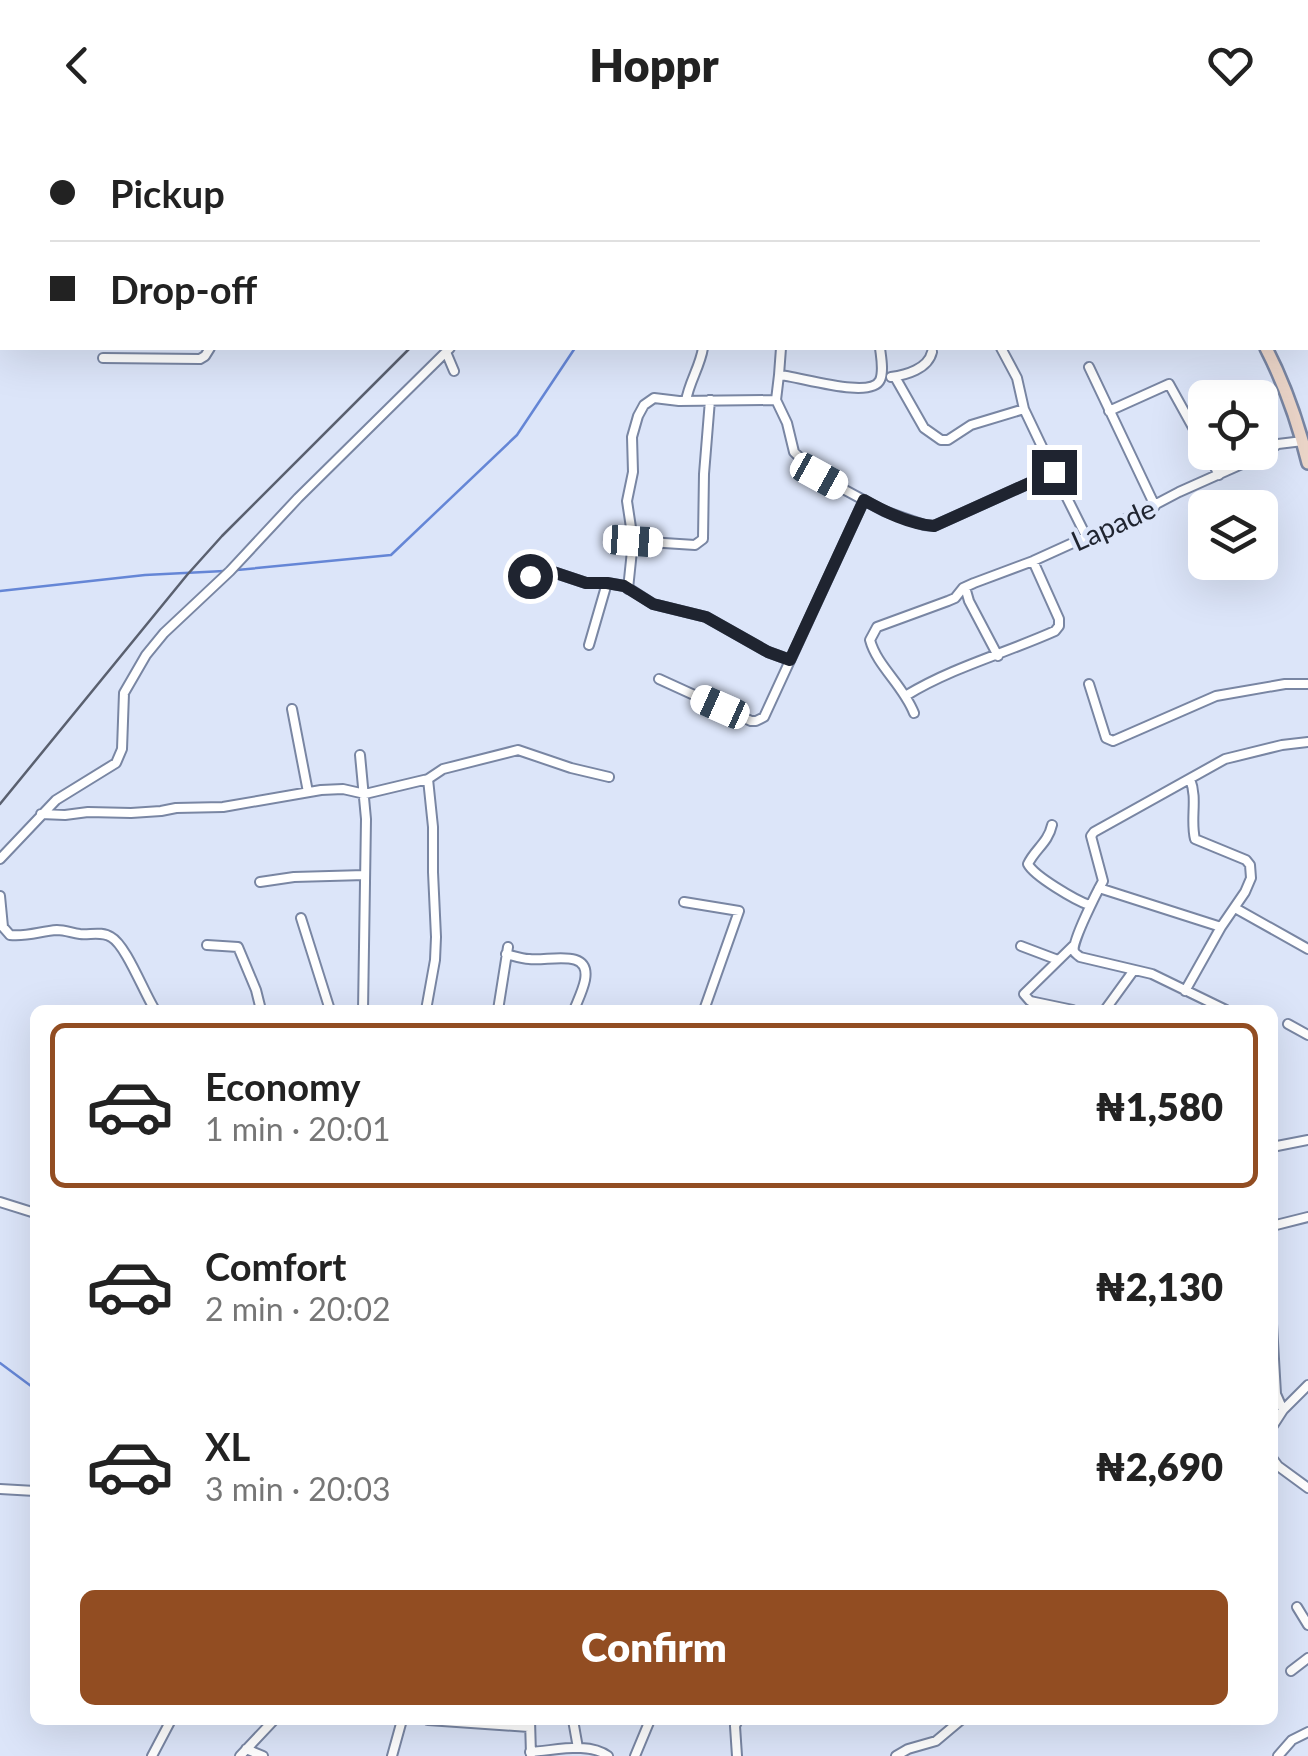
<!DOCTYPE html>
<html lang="en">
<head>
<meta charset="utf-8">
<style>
  :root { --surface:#fff; --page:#f2f2f2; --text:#222; --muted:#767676; --line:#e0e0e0; --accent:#924d22 }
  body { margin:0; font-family:Lato,sans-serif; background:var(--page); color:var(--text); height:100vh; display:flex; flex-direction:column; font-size:38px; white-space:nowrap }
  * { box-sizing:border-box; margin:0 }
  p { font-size:32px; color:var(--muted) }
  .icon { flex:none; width:55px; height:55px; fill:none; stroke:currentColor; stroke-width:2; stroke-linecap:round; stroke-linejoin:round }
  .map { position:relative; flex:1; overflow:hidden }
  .drawer { position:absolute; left:30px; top:875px; width:1248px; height:720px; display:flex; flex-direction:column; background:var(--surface); border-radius:15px; box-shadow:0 10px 40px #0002 }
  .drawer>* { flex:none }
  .banner { position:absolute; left:0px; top:0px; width:1310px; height:220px; box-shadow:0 10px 40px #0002; display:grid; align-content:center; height:220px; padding:0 50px; background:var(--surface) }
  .fabs { position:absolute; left:1188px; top:250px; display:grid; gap:20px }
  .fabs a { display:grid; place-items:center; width:90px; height:90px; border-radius:15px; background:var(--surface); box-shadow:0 10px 40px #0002; font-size:50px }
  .end { position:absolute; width:45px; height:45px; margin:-22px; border:12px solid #1f2430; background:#fff; box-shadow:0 0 0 5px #fff }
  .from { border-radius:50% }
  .car { position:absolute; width:30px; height:60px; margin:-30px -15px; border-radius:12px; box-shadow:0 0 8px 2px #0007; background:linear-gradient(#fff 24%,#345 0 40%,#fff 0 76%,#345 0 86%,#fff 0) }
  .banner b { display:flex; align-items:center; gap:35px; height:95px; font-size:38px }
  .banner b+b { border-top:2px solid var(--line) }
  .banner i { width:25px; height:25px; background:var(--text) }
  ul { padding:18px 0 0; list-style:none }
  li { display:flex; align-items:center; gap:30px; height:165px; margin:0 20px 15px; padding:0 30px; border:5px solid transparent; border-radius:15px }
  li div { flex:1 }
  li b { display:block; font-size:38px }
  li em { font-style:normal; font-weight:800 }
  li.on { border-color:var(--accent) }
  li>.icon { width:90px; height:90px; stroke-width:1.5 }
  .action { display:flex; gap:20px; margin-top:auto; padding:20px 50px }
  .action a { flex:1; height:115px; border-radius:15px; background:var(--accent); color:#fff; font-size:40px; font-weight:800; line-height:115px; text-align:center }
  header { display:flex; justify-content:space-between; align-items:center; height:130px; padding:0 50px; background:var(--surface); font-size:45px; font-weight:800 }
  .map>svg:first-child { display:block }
</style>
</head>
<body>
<header><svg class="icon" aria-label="back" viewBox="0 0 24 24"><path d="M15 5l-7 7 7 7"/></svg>Hoppr<svg class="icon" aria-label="heart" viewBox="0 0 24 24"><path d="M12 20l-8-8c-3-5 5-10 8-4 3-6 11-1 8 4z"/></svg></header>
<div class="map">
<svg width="1308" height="1626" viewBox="0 0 1308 1626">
  <rect width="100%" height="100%" fill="#dce5f9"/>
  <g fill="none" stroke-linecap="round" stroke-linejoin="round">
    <!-- stream -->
    <path stroke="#6586d6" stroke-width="2.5" d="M717,2L718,0
      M237,440L391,425L517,305L575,218
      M0,461L145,445L224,441
      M0,1233L35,1259"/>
    <!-- street casing -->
    <g stroke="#7986a3" stroke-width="12">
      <path id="street" d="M207,0L208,2
        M285,0V2
        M361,0L362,2
        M536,0L538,2
        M1267,0L1269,2
        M13,2L14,0
        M88,2V0
        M684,2L686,0
        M844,2L847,0
        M1099,2L1105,0
        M1308,51V52
        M880,218C881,227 884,241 880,250C871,270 798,246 779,245L776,270L787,293L794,322L819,346L884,381L924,395L934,396L1054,342L1086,406
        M1001,218L1017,248L1024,279L1054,342
        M446,222L454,241
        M103,228L200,229L205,226L210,218
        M1089,237L1155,376
        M779,245L781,218
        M891,247C906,245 928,239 932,222
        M895,247L924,298L941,310H948L971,295L1024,279
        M686,271C689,252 700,237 703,218
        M1109,281L1169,254L1205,319
        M1207,322L1219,345
        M633,411L695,415L703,409L704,344L710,270
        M965,457L969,471L998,526
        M628,459L633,411L627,371L633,342L632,307L638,286L644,275L654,268L679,271L776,270
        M527,466L530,445L535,441L544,439L586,453H607L625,456L653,474L706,487L768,522L790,530
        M589,515L607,453
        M659,549L751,591H756L764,587L864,370
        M1089,554L1106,608L1113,611L1216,566L1285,554H1308
        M907,565C953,537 1006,523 1055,501L1059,496V489L1033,431
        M292,579L308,662
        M914,583C903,555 877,536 870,510L877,497L948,471L955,468L963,458L974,453L1033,431L1141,382L1179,362L1253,329L1278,314L1303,311
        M360,625L366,689L363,880
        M41,684L65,685L88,682L131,683L161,681L176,678L223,677L321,660L343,659L365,664L428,649L443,639L518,620L571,638L609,647
        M1052,695C1048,713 1035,719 1028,734C1034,746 1075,770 1089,775
        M0,729L56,670L116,633L122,619L124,563L146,525L164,503L230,441L298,368L450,218
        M260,752L294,747L365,745
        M1099,758L1221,797
        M0,766L3,797L10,805C27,807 41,801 57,800C65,800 72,803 80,804C90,805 102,801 111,807C126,815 144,863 155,880
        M684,772L739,781L704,880
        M1235,778L1308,819
        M301,788L330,880
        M207,815L238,817L256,860L261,880
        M1021,816L1058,830
        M506,824C514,826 522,829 529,829C547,832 591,817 585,850C583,860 578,870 574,880
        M1185,861L1221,797L1245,762L1251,748L1250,735L1246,730L1195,709C1190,689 1198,669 1190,649
        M426,880L435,830L436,807L433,742V697L428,649
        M498,880L508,817
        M1073,880L1030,871L1024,864L1073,816
        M1105,880L1134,840
        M1226,880L1152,844L1080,827C1078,825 1075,824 1074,821C1071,813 1098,760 1103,751L1091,706L1094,702L1225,629L1282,615L1308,612
        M1288,894L1308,905
        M1272,1017L1308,1010
        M0,1072L35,1083
        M1272,1096L1308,1087
        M1272,1194L1276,1264L1283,1280
        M1272,1297L1283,1280L1308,1255
        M1272,1328L1278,1336L1308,1358
        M0,1359L35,1361
        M1297,1477L1308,1495
        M1291,1541L1308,1528
        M428,1590L529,1597
        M530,1590L531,1625
        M573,1590L578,1618
        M246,1619L263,1626
        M530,1622C554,1621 588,1611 608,1626
        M152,1626L171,1590
        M240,1626L274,1590
        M392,1626L402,1590
        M635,1626L650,1590
        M737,1626L735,1596L738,1590
        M896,1626L908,1619L936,1611L961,1590
        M1278,1626L1292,1610L1308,1602"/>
    </g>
    <!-- secondary casing -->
    <g stroke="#7986a3" stroke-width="16">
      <path id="secondary" d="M1128,0L1129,2
        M1266,218C1285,255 1298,292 1308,333"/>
    </g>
    <!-- street -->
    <use href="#street" stroke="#fff" stroke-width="8"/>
    <!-- secondary -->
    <use href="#secondary" stroke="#ecd6c9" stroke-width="11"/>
    <!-- rail -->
    <path stroke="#5a606f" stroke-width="2.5" d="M638,2L641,0
      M0,674L187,445L222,406L410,218"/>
  </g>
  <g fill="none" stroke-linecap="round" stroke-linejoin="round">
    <!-- route -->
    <path stroke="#1f2430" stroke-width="12" d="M530,446L536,440L544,439L586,453H607L624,456L653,474L706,487L768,522L790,530L864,370C885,382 909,394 934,396L1054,342"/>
  </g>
  <g text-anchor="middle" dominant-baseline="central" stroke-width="9" stroke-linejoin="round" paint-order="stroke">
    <!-- street labels -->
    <g font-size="28" fill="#1f2430" stroke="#dce5f9">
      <text transform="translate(1113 394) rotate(-24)">Lapade</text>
    </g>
  </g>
</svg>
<div class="fabs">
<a><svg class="icon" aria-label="locate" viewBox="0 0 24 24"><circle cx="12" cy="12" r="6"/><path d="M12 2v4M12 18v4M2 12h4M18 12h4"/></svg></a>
<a><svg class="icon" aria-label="layers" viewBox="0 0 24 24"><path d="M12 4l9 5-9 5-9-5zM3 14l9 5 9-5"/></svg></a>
</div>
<i class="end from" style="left:530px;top:446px"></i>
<i class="end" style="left:1054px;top:342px"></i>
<i class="car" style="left:819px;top:346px;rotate:119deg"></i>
<i class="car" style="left:633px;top:411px;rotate:94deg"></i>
<i class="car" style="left:720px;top:577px;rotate:294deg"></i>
<div class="banner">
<b><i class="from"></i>Pickup</b>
<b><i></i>Drop-off</b>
</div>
<section class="drawer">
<ul>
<li class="on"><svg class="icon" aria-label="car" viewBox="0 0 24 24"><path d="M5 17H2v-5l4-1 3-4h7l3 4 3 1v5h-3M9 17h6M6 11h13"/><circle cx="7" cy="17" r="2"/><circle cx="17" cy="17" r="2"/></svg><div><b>Economy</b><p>1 min · 20:01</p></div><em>₦1,580</em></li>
<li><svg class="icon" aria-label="car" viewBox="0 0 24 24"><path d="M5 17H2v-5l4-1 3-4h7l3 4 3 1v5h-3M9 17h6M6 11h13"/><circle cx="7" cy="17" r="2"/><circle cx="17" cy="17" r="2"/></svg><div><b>Comfort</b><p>2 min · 20:02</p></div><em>₦2,130</em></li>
<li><svg class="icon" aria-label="car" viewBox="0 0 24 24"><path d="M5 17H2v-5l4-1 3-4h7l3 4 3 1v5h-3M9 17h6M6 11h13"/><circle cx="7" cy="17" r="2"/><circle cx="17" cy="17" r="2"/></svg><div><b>XL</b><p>3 min · 20:03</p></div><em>₦2,690</em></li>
</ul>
<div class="action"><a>Confirm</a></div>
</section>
</div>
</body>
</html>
